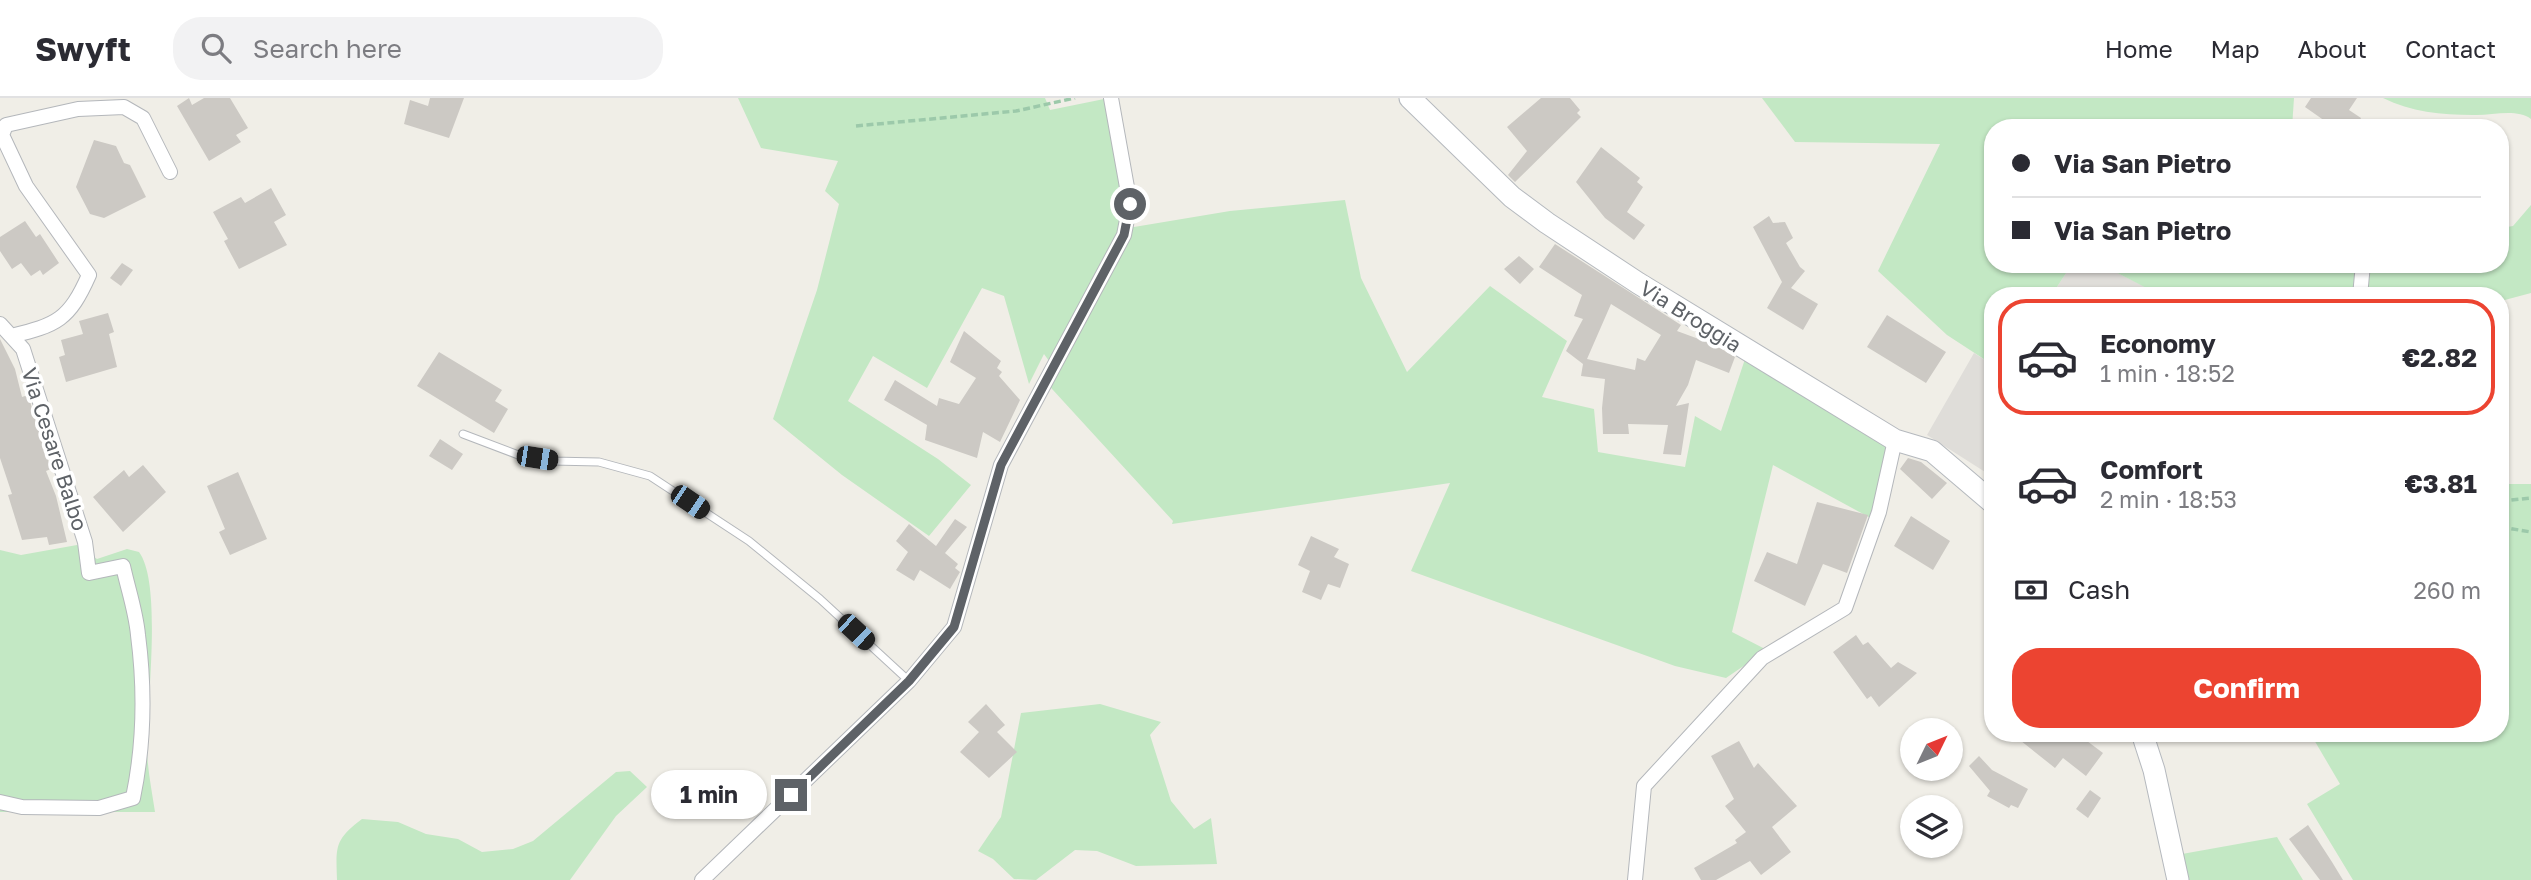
<!DOCTYPE html>
<html lang="en">
<head>
<meta charset="utf-8">
<style>
  :root { --surface:#fff; --page:#f2f2f3; --text:#2b2b33; --muted:#7c7c81; --line:#e1e1e2; --accent:#ec4431 }
  body { margin:0; font-family:"Golos Text",sans-serif; background:var(--page); color:var(--text); height:100vh; display:flex; flex-direction:column; font-size:26px; white-space:nowrap }
  * { box-sizing:border-box; margin:0 }
  p { font-size:23px; color:var(--muted) }
  .icon { flex:none; width:38px; height:38px; fill:none; stroke:currentColor; stroke-width:2; stroke-linecap:round; stroke-linejoin:round }
  .map { position:relative; flex:1; overflow:hidden }
  .sheet { position:absolute; left:1984px; top:189px; width:525px; height:455px; display:flex; flex-direction:column; background:var(--surface); border-radius:28px; box-shadow:0 2px 5px #0004 }
  .sheet>* { flex:none }
  .top-card { position:absolute; left:1984px; top:21px; width:525px; height:154px; border-radius:28px; box-shadow:0 2px 5px #0004; display:grid; align-content:center; height:154px; padding:0 28px; background:var(--surface) }
  .needle { width:46px; rotate:47deg }
  .buttons { position:absolute; left:1900px; top:620px; display:grid; gap:14px }
  .buttons a { display:grid; place-items:center; width:63px; height:63px; border-radius:50%; background:var(--surface); box-shadow:0 2px 5px #0004; font-size:35px }
  .end { position:absolute; width:32px; height:32px; margin:-16px; border:9px solid #5e6267; background:#fff; box-shadow:0 0 0 4px #fff }
  .from { border-radius:50% }
  .bubble { position:absolute; height:49px; border-radius:24px; background:var(--surface); box-shadow:0 2px 5px #0004; font-size:23px; font-weight:700; line-height:49px; text-align:center }
  .car { position:absolute; width:21px; height:42px; margin:-21px -10px; border-radius:9px; box-shadow:0 0 5px 2px #0007; background:linear-gradient(#222 24%,#8ab4d8 0 40%,#222 0 76%,#8ab4d8 0 86%,#222 0) }
  .top-card b { display:flex; align-items:center; gap:24px; height:66px; font-size:26px }
  .top-card b+b { border-top:2px solid var(--line) }
  .top-card i { width:18px; height:18px; background:var(--text) }
  ul { padding:12px 0 0; list-style:none }
  li { display:flex; align-items:center; gap:21px; height:116px; margin:0 14px 10px; padding:0 14px; border:4px solid transparent; border-radius:28px }
  li div { flex:1 }
  li b { display:block; font-size:26px }
  li em { font-style:normal; font-weight:700 }
  li.current { border-color:var(--accent) }
  li>.icon { width:63px; height:63px; stroke-width:1.5 }
  .pay { display:flex; align-items:center; gap:18px; height:77px; padding:0 28px; font-size:26px }
  .pay p { margin-inline-start:auto }
  .action { display:flex; gap:14px; margin-top:auto; padding:14px 28px }
  .action a { flex:1; height:80px; border-radius:28px; background:var(--accent); color:#fff; font-size:28px; font-weight:700; line-height:80px; text-align:center }
  header { display:flex; align-items:center; gap:42px; box-sizing:border-box; height:98px; padding:0 35px; background:var(--surface); border-bottom:2px solid var(--line) }
  header strong { font-size:33px }
  nav { display:flex; gap:38px; margin-inline-start:auto; font-size:24px }
  .search { width:490px; height:63px; background:var(--page); display:flex; align-items:center; gap:18px; box-sizing:border-box; padding:0 24px; border-radius:28px; color:var(--muted); font-size:26px }
  .map>svg:first-child { display:block }
</style>
</head>
<body>
<header>
<strong>Swyft</strong>
<div class="search"><svg class="icon" aria-label="search" viewBox="0 0 24 24"><circle cx="10" cy="10" r="6"/><path d="M15 15l6 6"/></svg>Search here</div>
<nav><a>Home</a><a>Map</a><a>About</a><a>Contact</a></nav>
</header>
<div class="map">
<svg width="2531" height="782" viewBox="0 0 2531 782">
  <rect width="100%" height="100%" fill="#f0eee7"/>
  <!-- industrial -->
  <path fill="#dfddd9" d="M2072,166H2100L2163,198H2051Z
    M1974,255L1993,267V379L1927,337Z"/>
  <!-- green -->
  <path fill="#c3e8c4" d="M738,0H1045L1050,12L1109,0L1121,89L1118,118L1134,129L1230,113L1345,102L1361,180L1407,274L1490,188L1567,243L1542,299L1594,311L1598,354L1685,369L1695,318L1721,333L1747,255L1899,343L1876,423L1773,367L1732,534L1767,552L1726,580L1675,568L1411,473L1450,385L1172,426L1173,423L1042,280L1049,263L1044,256L1029,286L1004,198L982,190L927,290L873,258L848,303L938,361L971,387L929,438L842,377L773,321L817,192L839,106L825,93L838,63L761,50Z
    M1762,0H2294L2292,30H1993V166H2072L2051,198H1993V267L1947,237L1878,173L1940,46L1795,44Z
    M2383,0H2531V21C2516,10 2491,18 2473,17C2441,17 2411,14 2383,0Z
    M2531,107V195L2501,203V198H2162L2100,166H2501V130L2513,128Z
    M2501,386H2531V782H2353L2307,706L2340,686L2310,635H2501Z
    M77,447L97,461L127,451L139,454C163,486 146,610 147,654C148,674 152,694 155,714H0V452L21,457Z
    M1100,606L1161,624L1150,637L1171,703L1194,731L1211,720L1217,766L1136,768L1097,753L1075,752L1036,782L1014,781L993,761L978,753L1001,719L1021,615Z
    M630,673L647,689L616,718L570,782H337C336,749 334,742 362,721L398,724L426,736L458,741L482,754L513,751L533,743L616,674Z
    M2277,739L2303,782H2187L2182,756Z"/>
  <!-- building -->
  <path fill="#ccc9c4" fill-rule="evenodd" d="M189,0L192,7L204,0H230L248,30L236,37L241,44L209,63L177,8Z
    M430,0H464L449,40L404,26L410,2L428,8Z
    M1541,0H1570L1580,12L1577,15L1581,19L1515,84L1508,77L1527,53L1507,29Z
    M2311,0H2357L2349,12L2361,20L2356,30H2335L2305,9Z
    M94,42L116,48L124,65L130,67L146,99L104,120L90,116L76,89Z
    M1601,49L1640,80L1637,84L1643,89L1627,114L1645,127L1634,142L1605,120L1576,84Z
    M271,90L286,117L274,124L287,147L239,171L224,143L228,141L213,114L241,99L245,105Z
    M1769,118L1773,125L1785,124L1793,140L1786,145L1800,169L1805,173L1791,190L1818,206L1803,232L1767,210L1782,184L1753,129Z
    M25,123L36,139L40,136L59,165L43,177L40,172L31,178L21,165L12,171L0,153V139Z
    M1555,146L1681,227L1677,233L1715,247L1735,259L1729,275L1696,262L1688,287L1676,308L1689,305L1681,357L1663,356L1668,327L1628,326L1629,336H1603L1602,310L1605,281L1581,278L1583,266L1566,253L1583,221L1574,218L1582,197L1539,169ZM1611,206L1661,237L1645,263L1637,260L1635,272L1587,261Z
    M1519,158L1534,171L1520,186L1504,171Z
    M122,165L133,172L121,188L110,180Z
    M108,215L114,234L109,236L117,269L66,284L59,259L65,257L61,242L83,236L79,223Z
    M1887,217L1946,254L1926,285L1867,249Z
    M964,233L1001,263L997,270L1002,274L999,278L1020,302L1000,344L983,334L977,360L925,342L927,327L884,302L895,282L937,308L939,300L959,306L976,280L950,264Z
    M0,241L15,271L22,299L28,297L51,371L46,373L56,398L67,444L49,447L47,439L22,442L8,397L12,396L0,360Z
    M439,254L502,292L495,303L508,311L494,335L417,288Z
    M440,341L463,356L452,372L429,358Z
    M1908,360L1921,364L1947,385L1932,401L1900,371Z
    M143,367L166,394L123,434L93,399L124,372L129,379Z
    M238,374L267,441L230,457L219,434L225,431L207,388Z
    M1817,404L1868,417L1847,475L1823,466L1805,508L1754,483L1767,454L1797,466Z
    M1911,418L1950,443L1933,472L1894,448Z
    M955,421L967,429L945,455L958,466L955,470L960,474L950,491L920,472L914,483L896,472L908,454L896,443L909,426L936,448Z
    M1311,438L1339,451L1334,459L1349,466L1340,490L1328,486L1321,502L1302,494L1310,473L1298,467Z
    M1856,537L1863,547L1868,544L1891,570L1898,564L1917,575L1879,609L1871,598L1867,601L1833,554Z
    M986,606L1005,627L997,634L1017,654L989,680L960,654L979,634L968,624Z
    M2011,635H2093L2087,643L2103,655L2086,678L2063,660L2055,670Z
    M1739,643L1754,670L1758,665L1797,708L1772,729L1791,754L1761,777L1750,763L1716,782H1701L1694,770L1737,745L1735,742L1746,734L1725,708L1734,701L1711,658Z
    M1979,658L1992,672L2028,691L2018,710L2011,707L2009,710L1987,698L1990,693L1969,668Z
    M2090,692L2101,700L2088,720L2076,711Z
    M2308,727L2332,764L2343,782H2320L2289,741Z"/>
  <g fill="none" stroke-linecap="round" stroke-linejoin="round">
    <!-- lane casing -->
    <g stroke="#b4b7bb" stroke-width="9">
      <path id="lane" d="M463,336L521,358L552,363L599,364L650,378L749,443L820,501L909,583"/>
    </g>
    <!-- street casing -->
    <g stroke="#b4b7bb" stroke-width="16">
      <path id="street" d="M2360,198L2363,166
        M0,226L23,251L85,444L89,475L123,468C128,491 136,514 138,537C145,591 144,647 133,700L99,710L22,709L0,704
        M11,238C57,227 69,222 89,177L26,88L2,37L6,27L78,11L124,9L143,20L170,74
        M702,782L909,583L954,529L1001,367L1124,137L1130,106L1111,0
        M1635,782L1644,688L1762,560L1845,510L1879,414L1895,342"/>
    </g>
    <!-- secondary casing -->
    <g stroke="#b5b9be" stroke-width="23">
      <path id="secondary" d="M1410,0L1512,99L1547,125L1638,185L1895,342L1932,353L1993,405
        M2142,635L2154,672L2178,782"/>
    </g>
    <!-- path -->
    <path stroke="#9cc9aa" stroke-width="3.5" stroke-dasharray="7 3.5" stroke-linecap="butt" d="M856,28L1016,13L1075,0
      M2501,403L2531,400
      M2501,429L2531,434"/>
    <!-- lane -->
    <use href="#lane" stroke="#fff" stroke-width="7"/>
    <!-- street -->
    <use href="#street" stroke="#fff" stroke-width="14"/>
    <!-- secondary -->
    <use href="#secondary" stroke="#fff" stroke-width="21"/>
  </g>
  <g fill="none" stroke-linecap="round" stroke-linejoin="round">
    <!-- route -->
    <path stroke="#5e6267" stroke-width="9" d="M791,697L909,583L954,529L1001,367L1124,137L1130,106"/>
  </g>
  <g text-anchor="middle" dominant-baseline="central" stroke-width="7" stroke-linejoin="round" paint-order="stroke">
    <!-- street labels -->
    <g font-size="21" fill="#5e6267" stroke="#fff">
      <text transform="translate(1691 218) rotate(32)">Via Broggia</text>
      <text transform="translate(55 351) rotate(72)">Via Cesare Balbo</text>
    </g>
  </g>
</svg>
<div class="buttons">
<a><svg class="needle" viewBox="-14 -14 28 28"><path d="M0-13l5 13h-10z" fill="#e53935"/><path d="M0 13l5-13h-10z" fill="#7c7c81"/></svg></a>
<a><svg class="icon" aria-label="layers" viewBox="0 0 24 24"><path d="M12 4l9 5-9 5-9-5zM3 14l9 5 9-5"/></svg></a>
</div>
<i class="end from" style="left:1130px;top:106px"></i>
<i class="end" style="left:791px;top:697px"></i>
<div class="bubble" style="left:651px;top:672px;width:116px">1 min</div>
<i class="car" style="left:537px;top:360px;rotate:99deg"></i>
<i class="car" style="left:690px;top:404px;rotate:124deg"></i>
<i class="car" style="left:856px;top:534px;rotate:133deg"></i>
<div class="top-card">
<b><i class="from"></i>Via San Pietro</b>
<b><i></i>Via San Pietro</b>
</div>
<section class="sheet">
<ul>
<li class="current"><svg class="icon" aria-label="car" viewBox="0 0 24 24"><path d="M5 17H2v-5l4-1 3-4h7l3 4 3 1v5h-3M9 17h6M6 11h13"/><circle cx="7" cy="17" r="2"/><circle cx="17" cy="17" r="2"/></svg><div><b>Economy</b><p>1 min · 18:52</p></div><em>€2.82</em></li>
<li><svg class="icon" aria-label="car" viewBox="0 0 24 24"><path d="M5 17H2v-5l4-1 3-4h7l3 4 3 1v5h-3M9 17h6M6 11h13"/><circle cx="7" cy="17" r="2"/><circle cx="17" cy="17" r="2"/></svg><div><b>Comfort</b><p>2 min · 18:53</p></div><em>€3.81</em></li>
</ul>
<div class="pay"><svg class="icon" aria-label="cash" viewBox="0 0 24 24"><path d="M3 7h18v10H3z"/><circle cx="12" cy="12" r="2"/></svg>Cash<p>260 m</p></div>
<div class="action"><a>Confirm</a></div>
</section>
</div>
</body>
</html>
